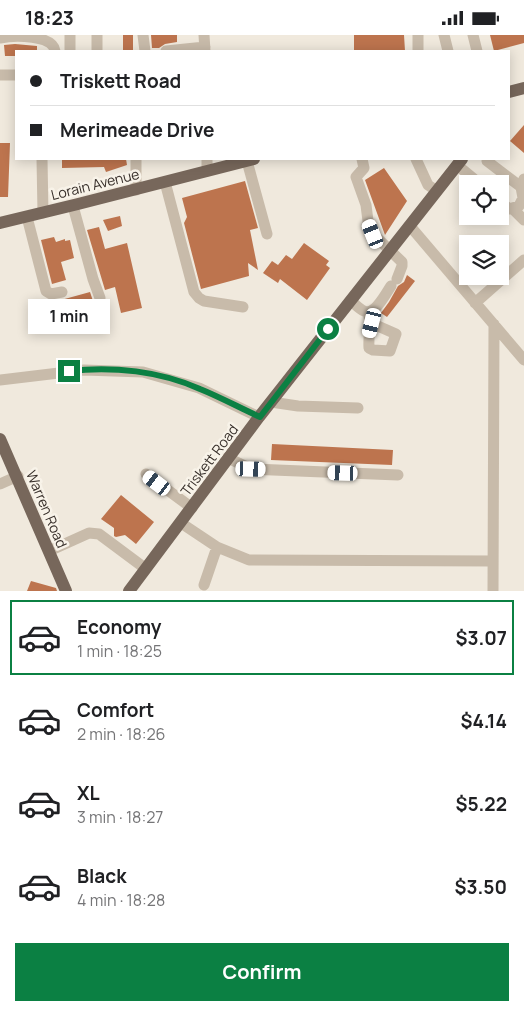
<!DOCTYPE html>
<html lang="en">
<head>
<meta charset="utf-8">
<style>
  :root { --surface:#fff; --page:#f2f2f2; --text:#202124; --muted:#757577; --line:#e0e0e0; --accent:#0b8043 }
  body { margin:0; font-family:Manrope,sans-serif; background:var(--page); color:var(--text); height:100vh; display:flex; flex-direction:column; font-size:19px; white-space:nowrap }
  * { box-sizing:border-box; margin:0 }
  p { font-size:16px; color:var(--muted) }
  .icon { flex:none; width:28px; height:28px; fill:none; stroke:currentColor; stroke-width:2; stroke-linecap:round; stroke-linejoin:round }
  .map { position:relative; height:556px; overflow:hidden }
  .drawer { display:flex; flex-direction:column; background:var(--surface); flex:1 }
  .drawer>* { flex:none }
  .top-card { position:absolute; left:15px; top:15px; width:495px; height:110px; border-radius:0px; box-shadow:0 2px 12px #0003; display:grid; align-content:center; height:110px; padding:0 15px; background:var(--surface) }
  .buttons { position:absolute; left:459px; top:140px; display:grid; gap:10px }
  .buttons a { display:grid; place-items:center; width:50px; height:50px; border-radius:0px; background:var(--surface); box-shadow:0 2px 12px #0003; font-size:25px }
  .end { position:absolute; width:22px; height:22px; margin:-11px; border:6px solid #0b8043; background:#fff; box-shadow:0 0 0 2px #fff }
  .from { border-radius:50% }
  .bubble { position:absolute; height:35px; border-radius:0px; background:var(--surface); box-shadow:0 2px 12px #0003; font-size:16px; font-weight:700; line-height:35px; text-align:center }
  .car { position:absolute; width:15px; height:30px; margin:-15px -8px; border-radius:6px; box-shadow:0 0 4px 1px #0007; background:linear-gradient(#fff 24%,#345 0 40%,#fff 0 76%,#345 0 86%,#fff 0) }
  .top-card b { display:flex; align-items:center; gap:18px; height:48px; font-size:19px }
  .top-card b+b { border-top:1px solid var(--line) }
  .top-card i { width:12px; height:12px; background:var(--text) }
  ul { padding:9px 0 0; list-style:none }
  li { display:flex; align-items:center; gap:15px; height:75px; margin:0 10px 8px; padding:0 5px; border:2px solid transparent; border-radius:0px }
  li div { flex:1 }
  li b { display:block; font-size:19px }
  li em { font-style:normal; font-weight:700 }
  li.current { border-color:var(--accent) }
  li>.icon { width:45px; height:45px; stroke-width:1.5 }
  .primary-button { display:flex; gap:10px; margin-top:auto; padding:10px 15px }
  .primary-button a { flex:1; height:58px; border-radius:0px; background:var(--accent); color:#fff; font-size:20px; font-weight:700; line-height:58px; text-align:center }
  .status { display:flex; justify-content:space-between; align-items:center; height:35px; padding:0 25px; background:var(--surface); direction:ltr }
  .status svg { height:14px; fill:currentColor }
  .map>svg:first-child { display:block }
</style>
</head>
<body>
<div class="status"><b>18:23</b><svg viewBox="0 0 49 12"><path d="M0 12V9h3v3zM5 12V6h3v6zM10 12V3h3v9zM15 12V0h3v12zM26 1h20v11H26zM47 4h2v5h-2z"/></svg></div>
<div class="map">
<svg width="524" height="556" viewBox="0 0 524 556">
  <rect width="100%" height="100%" fill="#f0e9dd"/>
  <!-- building -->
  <path fill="#bd744e" d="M123,0H133V16H123Z
    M151,0H177V7L165,9L159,13H152Z
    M354,0H404L405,16H354Z
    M490,0H524V8L494,16Z
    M15,9L37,11V16H16V21H5L4,10Z
    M524,90V118L510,106Z
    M0,108H10L8,162H0Z
    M62,124H126L127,130L106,137L104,132L62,133Z
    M384,133L407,166L385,200L365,145Z
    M245,146L258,193L250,195L258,235L248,228L249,241L201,254L184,188L187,182L182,163Z
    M120,181L122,191L108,196L103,185Z
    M99,192L105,214L127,208L142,273L121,278L115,252L105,255L87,195Z
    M54,202L56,207L65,204V206L70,205L74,223L61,227L66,245L52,249L41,205Z
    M304,208L329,226L326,230L330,233L307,265L280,244L278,248L263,238L272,226L278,230L286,220L292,224Z
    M407,240L415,246L387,282L381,278L389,267L398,251L404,247Z
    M90,257L94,269L73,273H63L61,265Z
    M272,409L393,415L392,430L271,425Z
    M121,460L154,487L136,509L125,500L116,502L114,501V493L101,484Z
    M31,546L56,553L57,556H27Z"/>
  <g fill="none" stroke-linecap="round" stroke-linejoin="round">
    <!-- minor -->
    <path stroke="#c8bbaa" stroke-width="11" d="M70,0V16
      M143,0L145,16
      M204,0L205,16
      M418,0V16
      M444,0L448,16
      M473,0L477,16
      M0,3C15,0 53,0 55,16
      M97,16V0
      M166,16L205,12
      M0,40H16
      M42,124L43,178
      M207,124V136
      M362,124L364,133L356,142L366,170L368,186L373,199L402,227V231L397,244
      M416,124L428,150L437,156
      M247,126L267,199
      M487,126L521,152
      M457,130L480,149
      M165,147L194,257L199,263L204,266L243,272
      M136,155V124
      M500,166L509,174L519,171L523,163L521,152L524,144
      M73,171L93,244L100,263
      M512,173L524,185
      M27,182L46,256L51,259L62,257
      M410,191L524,325
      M351,266C355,269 359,274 364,276C375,281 386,258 391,251
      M475,268L524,225
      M368,277C372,289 368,300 369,313L373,315L390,316L396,299L371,288
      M0,345L84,335L143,337L199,353L259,382
      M271,367L298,371L358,373
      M228,423L251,434L398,440
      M146,439L192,473
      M0,449L18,441
      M181,488L217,512L249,525L493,526
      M49,516L89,498L99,499L146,534
      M204,550L217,512
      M493,556L494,289"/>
    <!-- major -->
    <path stroke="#77675b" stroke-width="12" d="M509,57L524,53
      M0,188L78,169L254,124
      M0,404L66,556
      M129,556L259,382L462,124"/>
  </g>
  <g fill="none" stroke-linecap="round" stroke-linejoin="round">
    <!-- route -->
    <path stroke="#0b8043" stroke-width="6" d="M69,336C113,331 160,336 200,354C220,362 240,373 260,382L328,294"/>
  </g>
  <g text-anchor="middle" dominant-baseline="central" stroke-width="5" stroke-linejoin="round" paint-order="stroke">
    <!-- street labels -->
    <g font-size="14" fill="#362e29" stroke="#f8f3e9">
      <text transform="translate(95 149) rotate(-14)">Lorain Avenue</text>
      <text transform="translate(209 425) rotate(-53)">Triskett Road</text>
      <text transform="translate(47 474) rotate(67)">Warren Road</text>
    </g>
  </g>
</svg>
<div class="buttons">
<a><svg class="icon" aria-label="locate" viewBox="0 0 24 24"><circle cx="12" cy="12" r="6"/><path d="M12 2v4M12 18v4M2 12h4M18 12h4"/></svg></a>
<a><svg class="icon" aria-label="layers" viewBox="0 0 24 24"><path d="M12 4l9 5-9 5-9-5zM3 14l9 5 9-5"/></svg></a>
</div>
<i class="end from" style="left:328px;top:294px"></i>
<i class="end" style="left:69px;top:336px"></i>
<div class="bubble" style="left:28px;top:264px;width:82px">1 min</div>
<i class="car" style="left:373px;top:199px;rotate:338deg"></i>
<i class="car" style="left:372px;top:288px;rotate:194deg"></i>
<i class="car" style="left:251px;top:434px;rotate:92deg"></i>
<i class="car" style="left:343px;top:438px;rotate:272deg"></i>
<i class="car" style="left:157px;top:448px;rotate:307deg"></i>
<div class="top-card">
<b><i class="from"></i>Triskett Road</b>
<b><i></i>Merimeade Drive</b>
</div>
</div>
<section class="drawer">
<ul>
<li class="current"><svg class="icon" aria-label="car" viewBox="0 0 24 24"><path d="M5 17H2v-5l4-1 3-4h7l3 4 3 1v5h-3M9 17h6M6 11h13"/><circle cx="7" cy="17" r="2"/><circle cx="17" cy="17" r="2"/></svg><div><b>Economy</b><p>1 min · 18:25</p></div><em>$3.07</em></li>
<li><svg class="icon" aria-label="car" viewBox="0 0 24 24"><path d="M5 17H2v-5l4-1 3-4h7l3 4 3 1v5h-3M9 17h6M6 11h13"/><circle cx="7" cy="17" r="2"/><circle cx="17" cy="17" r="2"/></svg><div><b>Comfort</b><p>2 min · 18:26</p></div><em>$4.14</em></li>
<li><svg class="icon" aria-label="car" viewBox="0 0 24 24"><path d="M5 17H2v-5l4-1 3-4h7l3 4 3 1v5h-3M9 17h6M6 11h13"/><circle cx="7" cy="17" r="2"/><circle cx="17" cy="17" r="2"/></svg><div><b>XL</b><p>3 min · 18:27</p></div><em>$5.22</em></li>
<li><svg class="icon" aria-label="car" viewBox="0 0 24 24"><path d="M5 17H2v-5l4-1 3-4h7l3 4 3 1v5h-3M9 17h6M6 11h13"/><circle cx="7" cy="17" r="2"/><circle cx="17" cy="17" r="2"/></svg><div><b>Black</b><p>4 min · 18:28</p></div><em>$3.50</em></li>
</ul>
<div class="primary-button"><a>Confirm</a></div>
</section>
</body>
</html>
